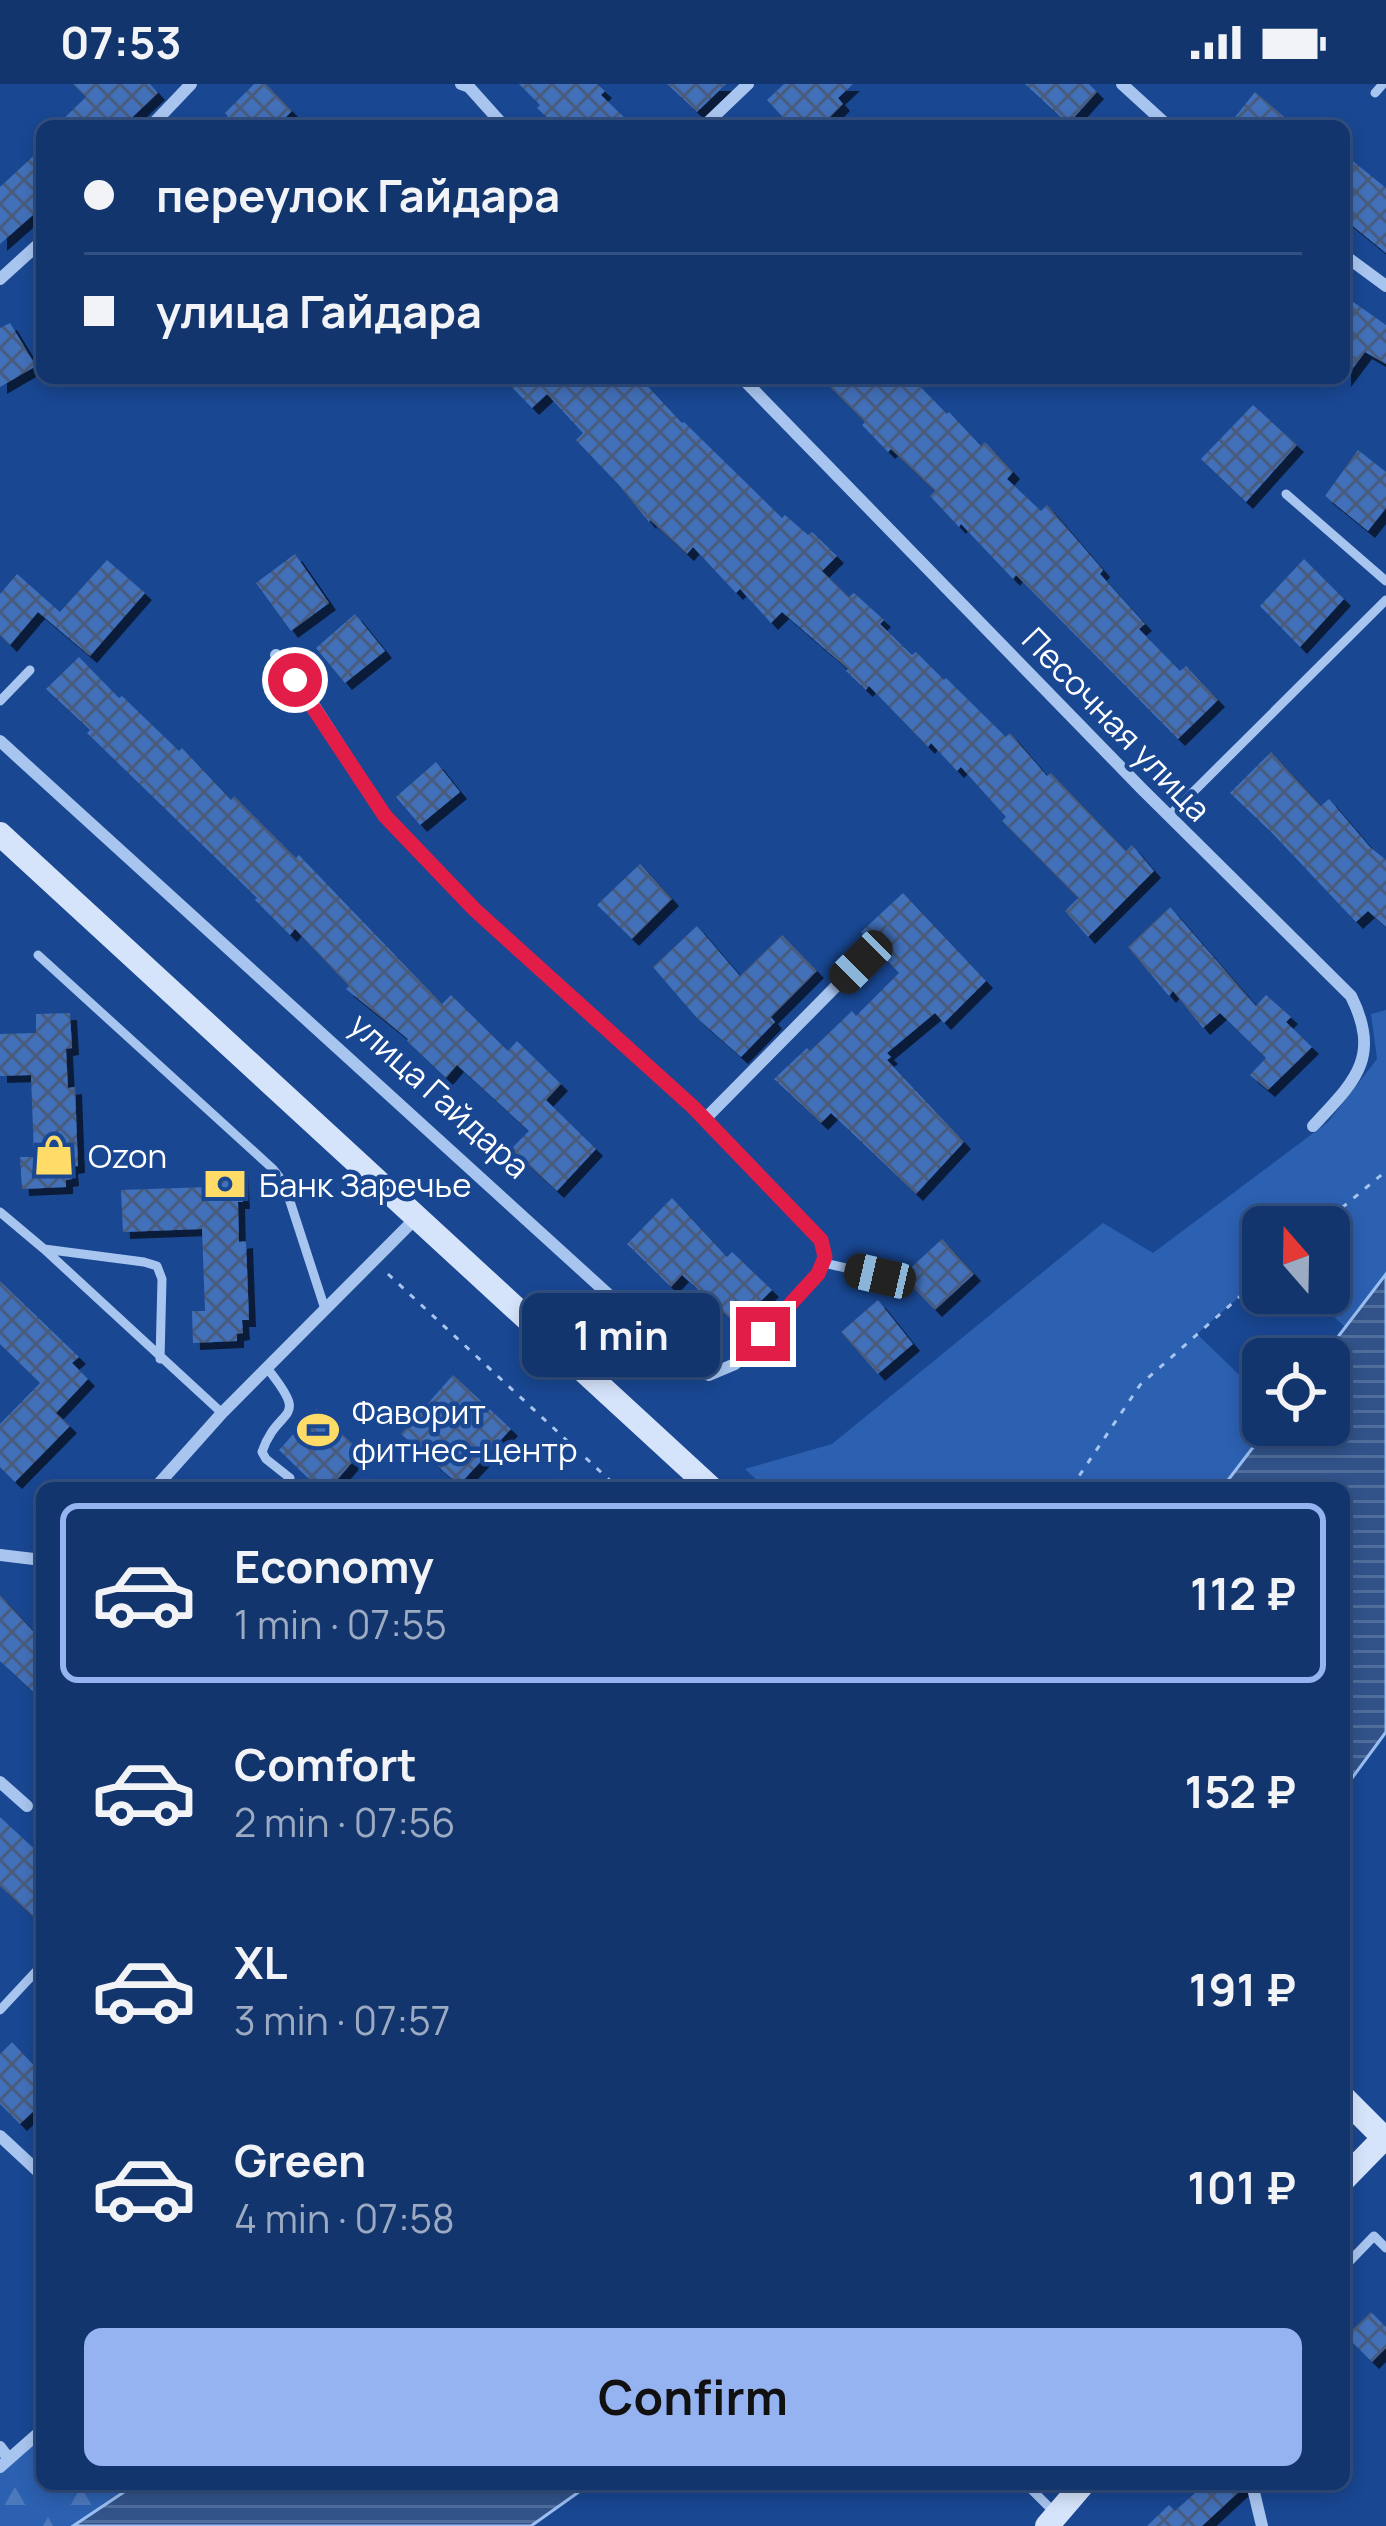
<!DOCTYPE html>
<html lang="en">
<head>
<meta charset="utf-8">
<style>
  :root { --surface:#13356e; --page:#1c3d73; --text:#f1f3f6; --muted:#9dabc2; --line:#325081; --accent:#95b2f1 }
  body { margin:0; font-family:Manrope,sans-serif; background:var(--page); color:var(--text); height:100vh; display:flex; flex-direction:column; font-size:45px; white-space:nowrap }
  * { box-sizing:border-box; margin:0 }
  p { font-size:39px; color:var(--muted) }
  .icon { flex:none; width:66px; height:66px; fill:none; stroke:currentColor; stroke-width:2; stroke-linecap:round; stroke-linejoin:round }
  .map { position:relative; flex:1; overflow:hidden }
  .side { position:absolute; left:36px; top:1398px; width:1314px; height:1008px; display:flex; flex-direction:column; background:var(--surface); border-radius:18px; box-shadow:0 6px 18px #0003,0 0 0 3px var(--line) }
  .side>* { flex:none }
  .top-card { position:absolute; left:36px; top:36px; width:1314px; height:264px; border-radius:18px; box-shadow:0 6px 18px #0003,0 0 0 3px var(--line); display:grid; align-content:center; height:264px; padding:0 48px; background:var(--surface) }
  .needle { width:78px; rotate:340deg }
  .buttons { position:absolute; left:1242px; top:1122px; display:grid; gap:24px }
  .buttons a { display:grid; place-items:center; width:108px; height:108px; border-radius:18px; background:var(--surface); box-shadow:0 6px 18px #0003,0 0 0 3px var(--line); font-size:60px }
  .end { position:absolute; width:54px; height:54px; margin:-27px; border:15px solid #e11d48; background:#fff; box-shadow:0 0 0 6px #fff }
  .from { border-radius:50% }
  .bubble { position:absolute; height:84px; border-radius:18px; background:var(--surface); box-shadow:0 6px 18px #0003,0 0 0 3px var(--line); font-size:39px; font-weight:700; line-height:84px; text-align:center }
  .car { position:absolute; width:36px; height:72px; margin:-36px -18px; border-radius:15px; box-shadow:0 0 9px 3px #0007; background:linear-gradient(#222 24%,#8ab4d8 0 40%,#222 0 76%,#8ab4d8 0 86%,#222 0) }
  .top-card b { display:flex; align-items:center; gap:42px; height:114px; font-size:45px }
  .top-card b+b { border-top:3px solid var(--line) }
  .top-card i { width:30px; height:30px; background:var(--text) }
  ul { padding:21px 0 0; list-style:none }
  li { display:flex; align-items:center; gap:36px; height:180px; margin:0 24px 18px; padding:0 24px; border:6px solid transparent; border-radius:18px }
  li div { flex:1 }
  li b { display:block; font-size:45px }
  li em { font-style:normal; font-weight:700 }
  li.selected { border-color:var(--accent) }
  li>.icon { width:108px; height:108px; stroke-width:1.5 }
  .cta { display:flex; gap:24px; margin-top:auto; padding:24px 48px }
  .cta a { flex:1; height:138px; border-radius:18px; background:var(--accent); color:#111; font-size:48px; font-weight:700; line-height:138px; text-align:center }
  .status { display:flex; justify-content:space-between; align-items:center; height:84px; padding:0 60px; background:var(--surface); direction:ltr }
  .status svg { height:33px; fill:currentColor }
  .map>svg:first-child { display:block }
</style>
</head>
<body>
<div class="status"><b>07:53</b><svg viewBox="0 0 49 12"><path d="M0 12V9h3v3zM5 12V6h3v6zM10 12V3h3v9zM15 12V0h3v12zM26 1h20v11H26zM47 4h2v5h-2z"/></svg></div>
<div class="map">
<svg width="1386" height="2442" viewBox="0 0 1386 2442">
  <defs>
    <pattern id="forest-firs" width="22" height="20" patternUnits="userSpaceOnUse" patternTransform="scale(3)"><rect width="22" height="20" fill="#2c60b0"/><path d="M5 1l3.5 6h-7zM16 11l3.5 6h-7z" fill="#4c78bc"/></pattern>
    <pattern id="water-rules" width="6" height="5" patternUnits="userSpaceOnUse" patternTransform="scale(3)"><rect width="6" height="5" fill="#31538a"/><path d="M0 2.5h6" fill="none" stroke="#506d9c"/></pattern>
    <pattern id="building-cross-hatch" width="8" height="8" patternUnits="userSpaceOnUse" patternTransform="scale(3)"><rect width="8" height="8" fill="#4270b9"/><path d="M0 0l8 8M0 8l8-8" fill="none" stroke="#485c7d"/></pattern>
    <filter id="shadow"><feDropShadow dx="7" dy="7" stdDeviation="0" flood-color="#0009"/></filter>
  </defs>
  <rect width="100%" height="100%" fill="#194792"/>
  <!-- green -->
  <path fill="#2c60b0" d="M1386,926V1190L1345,1243L1308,1209H1329V1143H1263V1192L1197,1250L1263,1314V1341H1270L1222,1404H765L745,1385L832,1360L1103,1139L1153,1169L1328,1038L1377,975L1371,930Z"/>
  <!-- forest -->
  <path fill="url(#forest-firs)" d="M42,2355V2400H136L73,2442H0V2384Z"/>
  <!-- water -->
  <path fill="url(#water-rules)" stroke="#9bbff2" stroke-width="3" d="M1386,1190V1648L1344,1705V1404H1222L1270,1341H1329V1275H1321Z
    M136,2400H590L531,2442H73Z"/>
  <!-- building -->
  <path fill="url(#building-cross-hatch)" filter="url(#shadow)" d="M73,0H150L158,9L123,42H56L86,13Z
    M254,0H266L292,27L277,42H216L228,32L225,29Z
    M519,0H597L605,7L601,11L633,42H556L537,24L540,21Z
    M667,0H726L697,28Z
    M784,0H853L838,14L843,20L821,42H791L767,16Z
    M1025,0H1089L1097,8L1068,40Z
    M1255,8L1295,42H1228Z
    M42,64V123L0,160V103Z
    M1344,70L1386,104V169L1344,135Z
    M1352,217L1386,241V280L1365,268L1344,296V227Z
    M10,239L36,282L0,303V244Z
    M503,294H624L633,303L641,295L682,339L684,338L782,434L785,431L808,451L812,448L837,472L822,487L849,513L854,509L884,536L880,540L912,571L916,568L944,596L946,594L1006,653L1010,649L1047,692L1051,689L1126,767L1132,761L1154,787L1088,853L1065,827L1078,814L1002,737L1006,733L961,683L957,687L931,659L928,663L869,602L866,606L846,587L848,585L782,528L771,539L740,505L736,509L693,463L687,470L650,436L649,438L618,400L576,356L583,349L547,310L532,324Z
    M821,294H912L947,330L949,328L981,362L985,358L1013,388L1007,395L1041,427L1047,421L1103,486L1100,490L1145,540L1139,545L1180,587L1186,582L1218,616L1178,655L1016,491L1013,495L961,440L959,443L930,412L935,407L891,365L888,368L862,341L865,338Z
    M1253,321L1297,361L1246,418L1201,375Z
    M1358,366L1386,388V424L1368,447L1325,412Z
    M295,470L329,519L291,547L256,499Z
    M1304,475L1344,515L1300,563L1260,522Z
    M107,476L145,509L90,572L38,528L10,561L0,551V510L17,490L60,528Z
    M355,530L385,567L345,599L316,564Z
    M79,573L119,614L122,612L179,667L182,664L231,716L234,712L296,774L299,771L442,920L451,911L508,967L517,957L561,1000L546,1016L596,1065L557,1107L511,1065L529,1047L457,981L446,994L407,957L408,955L346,905L349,902L295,845L290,851L255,816L257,814L87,649L90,646L46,605Z
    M1271,668L1321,722L1329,715L1370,763L1386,776V843L1368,827L1356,838L1274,751L1230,709Z
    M436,678L460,708L420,741L396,713Z
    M640,780L672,815L632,855L597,821Z
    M903,809L986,897L944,939L935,929L887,969L891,973L887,976L964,1058L916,1110L831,1029L821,1039L774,995L807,964L810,967L852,927L856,932L899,889L861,848Z
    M1170,823L1256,922L1266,911L1291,933L1286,938L1312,963L1268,1006L1250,991L1266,974L1220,929L1203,944L1173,907L1169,912L1128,863Z
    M697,842L740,892L782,851L817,887L771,933L775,938L741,973L697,934L653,883Z
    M70,929L72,964L66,965L68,1004L75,1003L78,1082L71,1083L72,1095L66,1096V1103L22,1105L20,1073H34L31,991L0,992V950L36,949V930Z
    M241,1083L243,1118H238L239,1158L246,1157L249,1236H242L243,1249L237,1250V1257L193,1259L192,1227H205L202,1145L123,1148L121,1106L208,1103L207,1084Z
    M672,1114L727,1173L732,1168L772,1206L737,1241L682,1191L671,1203L627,1160Z
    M942,1155L974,1190L935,1226L902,1192Z
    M0,1197L79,1273L72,1279L88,1295L56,1329L70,1342L15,1398L0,1383V1340L40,1299L0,1260Z
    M878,1216L913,1260L878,1290L841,1248Z
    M453,1291L511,1345L459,1401L401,1350Z
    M316,1325L361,1368L330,1404H318L279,1366Z
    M0,1511L42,1557V1616L0,1577Z
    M0,1733L42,1772V1841L0,1802Z
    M12,1958L42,1990V2019L20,2040L0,2020V1970Z
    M1371,2228L1386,2243V2264L1372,2278L1346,2252Z
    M1205,2400H1242V2405L1202,2442H1147L1169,2421L1175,2427Z"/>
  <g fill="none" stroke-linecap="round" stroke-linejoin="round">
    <!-- path -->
    <path stroke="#a8c5ef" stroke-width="3" stroke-dasharray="6 9" stroke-linecap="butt" d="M1319,1143L1386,1087
      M388,1190L618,1404
      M1071,1404L1140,1301L1263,1192"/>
    <!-- service -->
    <path stroke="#a8c5ef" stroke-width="9" d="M1375,9L1383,0
      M1286,410L1386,497
      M0,617L30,586
      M1169,732L1386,516
      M38,871L273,1085L284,1099L325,1225
      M0,1128L44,1165L222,1329
      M44,1165L144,1178L157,1182L162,1195L160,1275
      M824,1179L880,1192
      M267,1284C312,1340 278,1320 262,1368L266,1375L290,1394
      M0,1926L42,1881
      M1344,2183L1374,2152L1386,2164
      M1026,2400L1056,2430"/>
    <!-- minor -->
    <path stroke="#a8c5ef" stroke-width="12" d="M461,0L469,3L504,42
      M1122,0L1168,42
      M151,42L191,0
      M704,42L748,0
      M1344,171L1386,202
      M0,195L42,157
      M742,294L1142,705L1351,912C1382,974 1354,998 1313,1042
      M0,657L686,1281L709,1291L735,1280L818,1190L825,1173L821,1156L693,1023L475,825L385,732L313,620L276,571
      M705,1035L861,877
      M155,1404L222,1329L416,1134
      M0,1471L42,1476
      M0,1698L27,1722
      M0,2052L42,2091
      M0,2363L9,2375L0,2383
      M9,2375L42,2346
      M1252,2400L1262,2442"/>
    <!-- secondary -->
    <path stroke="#d6e4fb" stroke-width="24" d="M0,750L711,1404
      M1344,2014L1384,2054L1344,2095
      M1047,2442L1083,2400"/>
  </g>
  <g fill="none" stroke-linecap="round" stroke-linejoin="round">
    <!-- route -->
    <path stroke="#e11d48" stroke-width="15" d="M295,596L385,732L475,826L693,1023L821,1156L825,1173L818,1190L763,1250"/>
  </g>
  <!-- icons -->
  <defs>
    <g id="shop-bare" transform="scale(3.24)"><path d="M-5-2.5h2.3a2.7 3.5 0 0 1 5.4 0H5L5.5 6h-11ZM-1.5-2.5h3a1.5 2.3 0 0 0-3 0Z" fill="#ffdc67" stroke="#194792" stroke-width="2.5" paint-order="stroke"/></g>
    <g id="bank-bare" transform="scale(3.24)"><path d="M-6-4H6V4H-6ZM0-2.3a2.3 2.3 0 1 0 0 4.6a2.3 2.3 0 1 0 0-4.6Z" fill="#ffdc67" stroke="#194792" stroke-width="2.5" paint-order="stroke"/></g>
    <g id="stadium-bare" transform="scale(3.24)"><path d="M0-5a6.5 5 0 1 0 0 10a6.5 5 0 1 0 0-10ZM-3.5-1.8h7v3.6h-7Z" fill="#ffdc67" stroke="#194792" stroke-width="2.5" paint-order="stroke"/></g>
  </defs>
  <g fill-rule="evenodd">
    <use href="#shop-bare" x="54" y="1071"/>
    <use href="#bank-bare" x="225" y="1100"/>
    <use href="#stadium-bare" x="318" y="1346"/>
  </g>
  <g text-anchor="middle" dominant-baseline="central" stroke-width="9" stroke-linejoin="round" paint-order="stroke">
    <!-- street labels -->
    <g font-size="33" fill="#fff" stroke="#194792">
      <text transform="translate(1117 640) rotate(46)">Песочная улица</text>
      <text transform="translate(440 1011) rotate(42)">улица Гайдара</text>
    </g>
    <!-- poi labels -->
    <g font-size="33" fill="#fff" stroke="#194792" text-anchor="start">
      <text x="88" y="1071">Ozon</text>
      <text x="259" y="1100">Банк Заречье</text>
      <text x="352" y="1327">Фаворит<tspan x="352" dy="38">фитнес-центр</tspan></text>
    </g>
  </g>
</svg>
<div class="buttons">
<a><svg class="needle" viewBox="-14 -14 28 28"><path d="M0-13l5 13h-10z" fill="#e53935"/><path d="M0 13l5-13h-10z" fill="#9dabc2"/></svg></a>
<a><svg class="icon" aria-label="locate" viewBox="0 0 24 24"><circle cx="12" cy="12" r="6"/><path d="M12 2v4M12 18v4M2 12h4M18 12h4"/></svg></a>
</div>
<i class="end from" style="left:295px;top:596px"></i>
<i class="end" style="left:763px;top:1250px"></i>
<div class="bubble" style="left:522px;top:1209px;width:198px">1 min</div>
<i class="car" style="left:861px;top:878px;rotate:225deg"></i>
<i class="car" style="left:880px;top:1192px;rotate:283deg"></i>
<div class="top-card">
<b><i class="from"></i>переулок Гайдара</b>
<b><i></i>улица Гайдара</b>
</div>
<section class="side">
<ul>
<li class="selected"><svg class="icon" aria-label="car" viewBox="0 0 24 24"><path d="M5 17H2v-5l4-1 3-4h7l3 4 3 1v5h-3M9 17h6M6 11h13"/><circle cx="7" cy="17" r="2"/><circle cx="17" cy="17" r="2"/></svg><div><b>Economy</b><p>1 min · 07:55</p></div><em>112 ₽</em></li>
<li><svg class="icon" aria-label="car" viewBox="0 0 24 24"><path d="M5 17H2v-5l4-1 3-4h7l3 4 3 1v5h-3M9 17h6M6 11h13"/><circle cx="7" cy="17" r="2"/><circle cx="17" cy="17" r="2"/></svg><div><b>Comfort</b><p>2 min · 07:56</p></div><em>152 ₽</em></li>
<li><svg class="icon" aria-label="car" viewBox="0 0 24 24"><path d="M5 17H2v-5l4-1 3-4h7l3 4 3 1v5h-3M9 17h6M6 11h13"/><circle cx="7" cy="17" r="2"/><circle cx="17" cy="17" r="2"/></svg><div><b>XL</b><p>3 min · 07:57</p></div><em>191 ₽</em></li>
<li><svg class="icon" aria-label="car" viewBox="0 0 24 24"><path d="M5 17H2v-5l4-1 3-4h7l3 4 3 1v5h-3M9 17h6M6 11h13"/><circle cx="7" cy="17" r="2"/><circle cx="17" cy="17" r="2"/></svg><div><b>Green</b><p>4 min · 07:58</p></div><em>101 ₽</em></li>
</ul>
<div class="cta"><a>Confirm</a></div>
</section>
</div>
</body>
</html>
